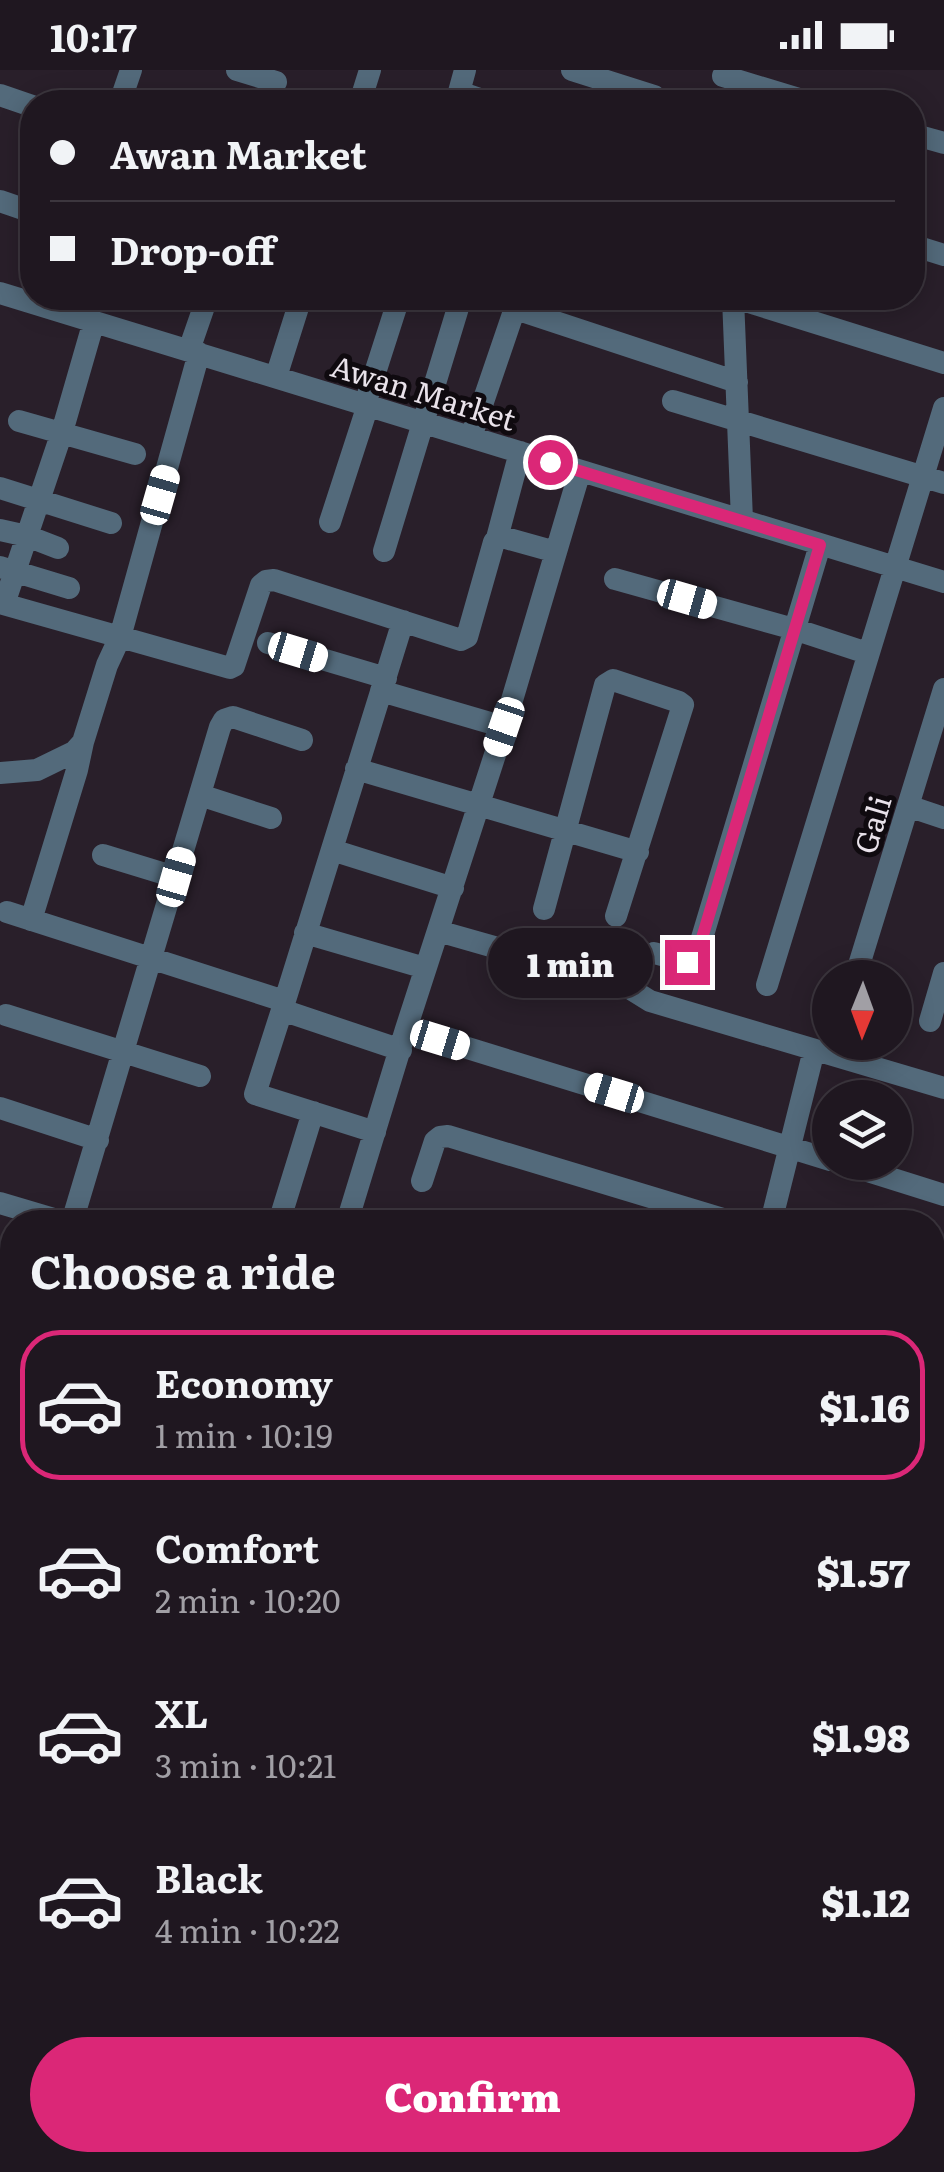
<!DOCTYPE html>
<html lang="en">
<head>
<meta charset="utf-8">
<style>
  :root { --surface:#1f1720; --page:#272029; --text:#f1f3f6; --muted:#a19fa5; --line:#3c363e; --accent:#db2777 }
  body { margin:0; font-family:Literata,serif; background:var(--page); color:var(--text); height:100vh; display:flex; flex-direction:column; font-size:38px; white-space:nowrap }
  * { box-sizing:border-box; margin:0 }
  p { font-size:32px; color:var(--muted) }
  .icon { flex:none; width:55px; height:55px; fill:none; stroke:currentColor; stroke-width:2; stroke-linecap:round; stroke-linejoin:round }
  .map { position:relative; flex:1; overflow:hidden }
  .side { position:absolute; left:0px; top:1140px; width:945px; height:962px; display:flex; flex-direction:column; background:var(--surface); border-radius:40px 40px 0 0; box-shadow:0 5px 25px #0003,0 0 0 2px var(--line) }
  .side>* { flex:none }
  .top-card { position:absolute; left:20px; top:20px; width:905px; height:220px; border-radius:40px; box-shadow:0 5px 25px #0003,0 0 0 2px var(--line); display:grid; align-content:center; height:220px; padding:0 30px; background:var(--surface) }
  .needle { width:65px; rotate:181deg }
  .fabs { position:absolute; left:812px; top:890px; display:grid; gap:20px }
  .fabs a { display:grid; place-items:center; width:100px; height:100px; border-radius:50%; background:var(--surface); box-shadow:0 5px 25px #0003,0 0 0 2px var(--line); font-size:50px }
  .end { position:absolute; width:45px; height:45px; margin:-22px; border:12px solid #db2777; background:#fff; box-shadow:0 0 0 5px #fff }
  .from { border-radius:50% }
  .bubble { position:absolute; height:70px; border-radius:35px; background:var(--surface); box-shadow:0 5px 25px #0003,0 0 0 2px var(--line); font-size:32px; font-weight:800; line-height:70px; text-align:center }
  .car { position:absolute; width:30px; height:60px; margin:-30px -15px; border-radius:12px; box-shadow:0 0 8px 2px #0007; background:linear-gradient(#fff 24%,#345 0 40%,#fff 0 76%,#345 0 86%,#fff 0) }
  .top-card b { display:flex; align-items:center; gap:35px; height:95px; font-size:38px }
  .top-card b+b { border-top:2px solid var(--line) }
  .top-card i { width:25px; height:25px; background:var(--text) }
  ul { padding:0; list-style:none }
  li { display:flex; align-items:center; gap:30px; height:150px; margin:0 20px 15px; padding:0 10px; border:5px solid transparent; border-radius:40px }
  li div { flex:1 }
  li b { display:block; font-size:38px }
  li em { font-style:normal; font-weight:800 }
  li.selected { border-color:var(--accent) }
  li>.icon { width:90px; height:90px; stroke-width:1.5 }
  h2 { padding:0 30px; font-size:45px; line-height:120px }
  .primary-button { display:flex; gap:20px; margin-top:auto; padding:20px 30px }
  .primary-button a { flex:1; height:115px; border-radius:60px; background:var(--accent); color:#fff; font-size:40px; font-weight:800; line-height:115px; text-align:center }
  .status { display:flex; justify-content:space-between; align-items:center; height:70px; padding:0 50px; background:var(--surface); direction:ltr }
  .status svg { height:28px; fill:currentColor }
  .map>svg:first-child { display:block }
</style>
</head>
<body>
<div class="status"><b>10:17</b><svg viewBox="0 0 49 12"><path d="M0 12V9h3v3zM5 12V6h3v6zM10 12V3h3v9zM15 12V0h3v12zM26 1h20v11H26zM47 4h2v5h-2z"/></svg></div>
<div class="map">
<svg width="944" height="2102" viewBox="0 0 944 2102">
  <rect width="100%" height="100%" fill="#291f2a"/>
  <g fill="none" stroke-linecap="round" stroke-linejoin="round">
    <!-- minor -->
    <path stroke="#536a7b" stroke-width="22" d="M237,0L276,12
      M465,0L459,22L488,32
      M572,0L654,26
      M723,6L809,32
      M0,25L32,36
      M120,32L131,0
      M360,32L370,0
      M912,64L944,73
      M0,131L32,142
      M912,175L944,185
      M0,223L944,512
      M733,228L742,450
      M736,228L944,293
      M189,280L207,228
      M276,307L301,228
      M673,331L944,413
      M365,334L399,228
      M19,351L135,384
      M471,367L514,241L519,240L737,312
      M0,418L111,453
      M330,452L368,335
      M0,460L27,466L58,478
      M497,468L520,382
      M384,481L461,228
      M0,497L69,518
      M615,509L794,559L867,583
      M0,533L230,598L234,596L261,515L266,511L274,510L461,570L467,567L494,472L497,468L502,467L556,482
      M4,534L62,362L94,251
      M268,573L386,608
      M381,621L504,657
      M356,699L638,782
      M0,703L37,700L74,682L83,672L107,595L120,567L199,283
      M200,725L271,748
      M908,736L944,748
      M332,780L453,818
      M103,785L175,807
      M544,839L605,615L613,610L679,632L683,635L616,846
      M7,842L284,931
      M31,850L77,700L83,672
      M438,861L621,913L650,931L944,1018
      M305,863L425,898
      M654,883L687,892H692L696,888L820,475
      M855,908L944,619
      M767,915L944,338
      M282,940L255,1024L375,1062
      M6,945L200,1006
      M930,951L944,903
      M406,959L830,1090
      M401,980L282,940L403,551
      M0,1038L98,1070
      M839,1092L944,1125
      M422,1111L435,1071L440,1067L448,1066L733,1152
      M0,1133L64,1152
      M72,1152L220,657L224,650L233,647L302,670
      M279,1152L313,1042
      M347,1152L406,959L504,657L580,401
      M771,1152L814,980
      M932,1214L944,1218
      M0,1222L12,1226
      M932,1352L944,1356
      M0,1357L12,1321
      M932,1430L944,1434
      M0,1675L12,1636
      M932,1984L944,1946
      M21,2090L64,2102
      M553,2090L593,2102
      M0,2101L5,2085
      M106,2102L109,2090
      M209,2102L212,2090
      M361,2102L368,2090
      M400,2102L404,2090
      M719,2102L722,2090
      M897,2102L901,2090"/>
    <!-- secondary -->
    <path stroke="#6e92ae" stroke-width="25" d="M0,1446L12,1450
      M0,1467L12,1471
      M932,1736L944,1740
      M932,1758L944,1761"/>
  </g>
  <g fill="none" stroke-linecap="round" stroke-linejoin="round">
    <!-- route -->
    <path stroke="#db2777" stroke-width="12" d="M550,392L820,475L696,888L692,892H687"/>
  </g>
  <g text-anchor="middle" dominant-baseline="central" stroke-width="10" stroke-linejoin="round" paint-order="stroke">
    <!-- street labels -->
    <g font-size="30" fill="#e9e2ea" stroke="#0f0a0f">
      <text transform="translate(424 321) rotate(17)">Awan Market</text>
      <text transform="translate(871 754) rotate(-73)">Gali</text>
    </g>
  </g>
</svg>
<div class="fabs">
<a><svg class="needle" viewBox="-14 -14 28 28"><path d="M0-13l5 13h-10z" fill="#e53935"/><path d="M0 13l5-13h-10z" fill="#a19fa5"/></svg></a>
<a><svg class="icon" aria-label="layers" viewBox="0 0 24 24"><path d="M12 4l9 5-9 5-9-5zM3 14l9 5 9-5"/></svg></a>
</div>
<i class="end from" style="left:550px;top:392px"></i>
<i class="end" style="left:687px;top:892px"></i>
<div class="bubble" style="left:488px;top:858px;width:165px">1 min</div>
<i class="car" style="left:160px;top:425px;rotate:16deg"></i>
<i class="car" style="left:687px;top:529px;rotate:106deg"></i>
<i class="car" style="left:298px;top:582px;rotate:107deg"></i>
<i class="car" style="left:504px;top:657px;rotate:199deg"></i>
<i class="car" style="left:176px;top:807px;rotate:16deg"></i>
<i class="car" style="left:440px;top:970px;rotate:107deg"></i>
<i class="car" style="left:614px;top:1023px;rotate:287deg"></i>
<div class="top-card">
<b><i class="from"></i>Awan Market</b>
<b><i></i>Drop-off</b>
</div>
<section class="side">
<h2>Choose a ride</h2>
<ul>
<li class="selected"><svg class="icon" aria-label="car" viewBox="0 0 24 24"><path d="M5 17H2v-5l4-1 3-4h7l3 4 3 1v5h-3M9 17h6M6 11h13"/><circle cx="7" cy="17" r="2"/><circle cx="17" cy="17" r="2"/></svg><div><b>Economy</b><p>1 min · 10:19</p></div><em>$1.16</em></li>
<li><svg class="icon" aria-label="car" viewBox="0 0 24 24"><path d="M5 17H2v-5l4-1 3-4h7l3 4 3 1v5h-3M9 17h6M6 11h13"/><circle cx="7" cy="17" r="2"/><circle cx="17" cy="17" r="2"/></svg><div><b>Comfort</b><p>2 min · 10:20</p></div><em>$1.57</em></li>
<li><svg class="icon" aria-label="car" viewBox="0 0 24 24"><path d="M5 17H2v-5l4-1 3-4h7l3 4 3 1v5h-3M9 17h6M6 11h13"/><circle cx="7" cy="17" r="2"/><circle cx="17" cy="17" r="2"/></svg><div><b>XL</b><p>3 min · 10:21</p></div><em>$1.98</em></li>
<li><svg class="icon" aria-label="car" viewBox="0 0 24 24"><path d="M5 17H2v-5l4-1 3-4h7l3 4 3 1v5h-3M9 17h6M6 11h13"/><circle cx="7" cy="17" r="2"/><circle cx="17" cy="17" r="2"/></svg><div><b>Black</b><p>4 min · 10:22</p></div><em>$1.12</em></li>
</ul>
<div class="primary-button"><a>Confirm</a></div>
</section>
</div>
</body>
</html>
